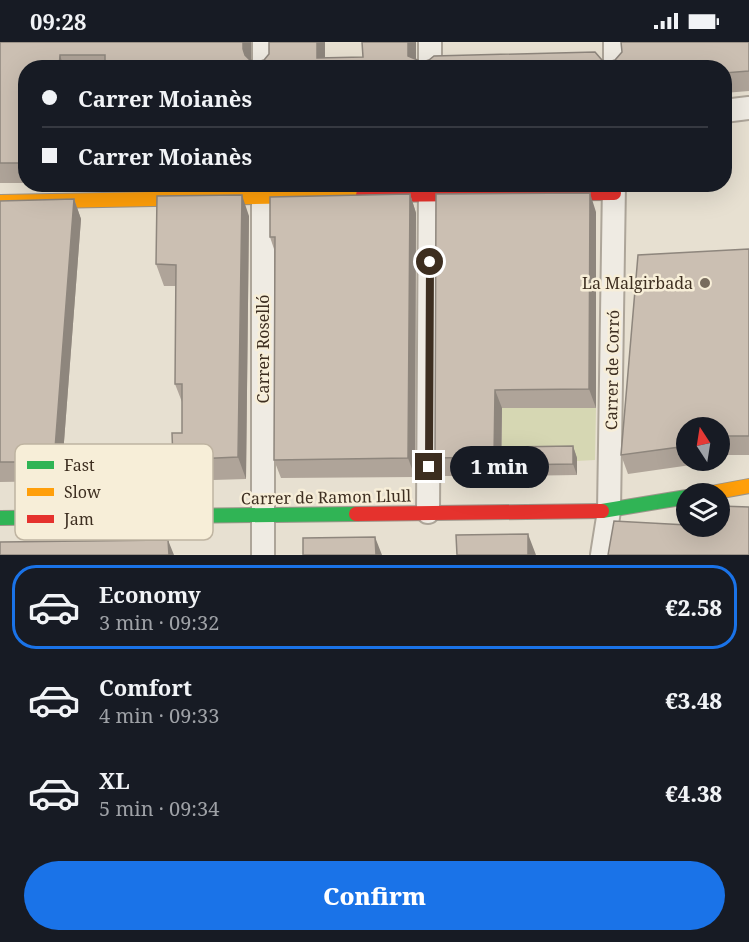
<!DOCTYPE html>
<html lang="en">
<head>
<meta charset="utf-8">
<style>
  :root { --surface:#171b24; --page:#20242c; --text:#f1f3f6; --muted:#9ea1a6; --line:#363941; --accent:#1a73e8 }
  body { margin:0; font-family:"Noto Serif",serif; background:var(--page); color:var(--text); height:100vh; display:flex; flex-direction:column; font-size:22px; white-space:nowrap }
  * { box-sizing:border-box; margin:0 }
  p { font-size:20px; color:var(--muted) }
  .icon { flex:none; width:33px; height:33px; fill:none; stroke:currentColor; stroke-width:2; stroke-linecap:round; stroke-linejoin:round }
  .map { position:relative; height:513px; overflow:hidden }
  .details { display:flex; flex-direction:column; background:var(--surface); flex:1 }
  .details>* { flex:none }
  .banner { position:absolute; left:18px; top:18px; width:714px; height:132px; border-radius:24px; box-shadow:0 6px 24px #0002; display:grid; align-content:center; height:132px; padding:0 24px; background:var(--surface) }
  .needle { width:39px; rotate:348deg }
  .tools { position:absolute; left:676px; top:375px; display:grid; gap:12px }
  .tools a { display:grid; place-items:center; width:54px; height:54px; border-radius:50%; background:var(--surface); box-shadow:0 6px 24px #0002; font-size:30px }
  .end { position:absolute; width:27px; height:27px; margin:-14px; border:8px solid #3d2e20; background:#fff; box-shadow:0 0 0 3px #fff }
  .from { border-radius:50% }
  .bubble { position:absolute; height:42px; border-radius:21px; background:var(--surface); box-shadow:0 6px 24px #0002; font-size:20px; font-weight:800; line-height:42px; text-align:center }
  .banner b { display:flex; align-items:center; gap:21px; height:57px; font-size:22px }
  .banner b+b { border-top:2px solid var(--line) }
  .banner i { width:15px; height:15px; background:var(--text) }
  ul { padding:10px 0 0; list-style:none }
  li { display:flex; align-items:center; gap:18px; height:84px; margin:0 12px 9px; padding:0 12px; border:3px solid transparent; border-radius:24px }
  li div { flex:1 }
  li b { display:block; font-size:22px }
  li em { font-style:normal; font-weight:800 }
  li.on { border-color:var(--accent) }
  li>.icon { width:54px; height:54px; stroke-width:1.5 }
  .primary-button { display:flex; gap:12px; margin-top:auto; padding:12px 24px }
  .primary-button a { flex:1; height:69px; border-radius:36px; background:var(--accent); color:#fff; font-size:24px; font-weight:800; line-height:69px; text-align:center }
  .status { display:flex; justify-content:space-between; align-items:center; height:42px; padding:0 30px; background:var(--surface); direction:ltr }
  .status svg { height:16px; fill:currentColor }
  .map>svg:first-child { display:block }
</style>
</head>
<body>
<div class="status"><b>09:28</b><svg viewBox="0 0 49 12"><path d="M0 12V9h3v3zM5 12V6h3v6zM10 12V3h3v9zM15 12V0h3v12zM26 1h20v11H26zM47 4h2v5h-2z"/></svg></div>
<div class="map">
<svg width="749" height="513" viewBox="0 0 749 513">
  <rect width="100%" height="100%" fill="#e7e0d1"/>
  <!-- green -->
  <path fill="#d6d7b3" d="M502,366H596L595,418L577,419V416L501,417Z"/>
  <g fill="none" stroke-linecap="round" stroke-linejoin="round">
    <!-- street casing -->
    <g stroke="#ada599" stroke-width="26">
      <path id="street" d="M430,0V26
        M264,26V0
        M615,26V0
        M724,69L749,66
        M428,470L430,142
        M263,513V142
        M602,513L609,469L614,142"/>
    </g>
    <!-- fast casing -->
    <g stroke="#9c958a" stroke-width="16">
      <path id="fast" d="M602,469L687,455
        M0,476L356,472"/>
    </g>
    <!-- slow casing -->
    <g stroke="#9c958a" stroke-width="16">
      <path id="slow" d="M0,160L363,153
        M706,452L749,444"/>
    </g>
    <!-- jam casing -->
    <g stroke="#9c958a" stroke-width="16">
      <path id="jam" d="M363,153L614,151
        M356,472L602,469"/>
    </g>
    <!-- street -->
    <use href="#street" stroke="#efebe3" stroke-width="22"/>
    <!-- fast -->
    <use href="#fast" stroke="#30b455" stroke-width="14"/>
    <!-- slow -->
    <use href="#slow" stroke="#ff9f0a" stroke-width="14"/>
    <!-- jam -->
    <use href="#jam" stroke="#e5322d" stroke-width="14"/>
  </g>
  <!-- wall -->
  <path fill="#afa499" d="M0,0H251V18L257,20L325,0V16L416,17L422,20L602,18L608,20L749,0V49L724,51V26H26V141H0Z
    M410,152L416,171L415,435L281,436L274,418L275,210L270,195Z
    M74,157L81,177L61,439L0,440V159Z
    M596,170V366H502L501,434H442L435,416Z
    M249,174L246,437L181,439L173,418L182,391V360L175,342L176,244H164L156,222Z
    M749,207V413H720V386H687V418H712V420L628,432L621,413Z
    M573,404L577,416V433L513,434L509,423Z"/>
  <!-- shaded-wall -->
  <path fill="#8e867d" d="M243,0H251V26L243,7Z
    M317,0H325V26L317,16Z
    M408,0H416V26L408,14Z
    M60,13L64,26H59Z
    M590,151L596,170V366L589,347Z
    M410,152L416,171L415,435L408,416Z
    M242,153L249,174L246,437L238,415Z
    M74,157L81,177L61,439L54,420Z
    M495,348L502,366L501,434L494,415Z
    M573,404L577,416V433L573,422Z
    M528,492L536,513H528Z
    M375,495L382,513H376Z
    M168,498L174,513H169Z"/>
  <!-- building -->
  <path fill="#cbbfb2" stroke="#8e867d" stroke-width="1.5" d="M0,0H243V7L245,13L250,18L257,20L264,18L269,12V0H317V16L363,15L362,0H408V14L422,20L429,18L434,14L595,10L602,18L608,20L615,18L622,10L621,0H749V29L724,31V26H105V13H60L59,26H26V121H0Z
    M590,151L589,347L495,348L494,415L435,416L436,152Z
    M410,152L408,416L274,418L275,195H270V155Z
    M242,153L238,415L173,418L172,391H182V342H175L176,223L156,222L157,154Z
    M74,157L54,420H0V159Z
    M749,207V394H720V386H687V404L621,413L638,213Z
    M573,404V422L509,423V405Z
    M720,464L749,465V513H608L614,479L687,483V484H720Z
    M528,492V513H457L456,493Z
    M375,495L376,513H303V496Z
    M168,498L169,513H0V500Z"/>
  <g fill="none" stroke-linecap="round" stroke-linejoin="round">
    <!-- route -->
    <path stroke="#3d2e20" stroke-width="8" d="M429,425L430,220"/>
  </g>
  <!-- markers -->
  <circle fill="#786c5e" stroke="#f7eed8" stroke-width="2" cx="705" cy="241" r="6"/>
  <g text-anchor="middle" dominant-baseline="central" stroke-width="5" stroke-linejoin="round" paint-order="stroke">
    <!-- poi labels -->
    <g font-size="16" fill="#3d2e20" stroke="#f7eed8" text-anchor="end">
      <text x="693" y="241">La Malgirbada</text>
    </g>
    <!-- street labels -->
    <g font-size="16" fill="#3d2e20" stroke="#f7eed8">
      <text transform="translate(263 307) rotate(-90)">Carrer Roselló</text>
      <text transform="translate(612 328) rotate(-89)">Carrer de Corró</text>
      <text transform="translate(326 455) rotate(-1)">Carrer de Ramon Llull</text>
    </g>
  </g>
  <!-- legend -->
  <rect x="15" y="402" width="198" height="96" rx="9" fill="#f7eed8" stroke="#bfb4a1" stroke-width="1.5"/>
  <rect x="27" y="419" width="27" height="8" fill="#30b455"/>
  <rect x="27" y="446" width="27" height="8" fill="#ff9f0a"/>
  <rect x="27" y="473" width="27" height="8" fill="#e5322d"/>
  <g font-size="16" fill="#3d2e20">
    <text x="64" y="429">Fast</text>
    <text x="64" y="456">Slow</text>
    <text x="64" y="483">Jam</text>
  </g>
</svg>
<div class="tools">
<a><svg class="needle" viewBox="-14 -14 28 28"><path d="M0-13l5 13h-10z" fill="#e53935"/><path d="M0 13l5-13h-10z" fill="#9ea1a6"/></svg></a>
<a><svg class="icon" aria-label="layers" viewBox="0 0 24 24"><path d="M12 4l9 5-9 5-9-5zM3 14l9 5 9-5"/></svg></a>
</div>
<i class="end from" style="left:430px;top:220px"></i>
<i class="end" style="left:429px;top:425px"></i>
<div class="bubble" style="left:450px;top:404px;width:99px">1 min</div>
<div class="banner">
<b><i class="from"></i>Carrer Moianès</b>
<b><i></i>Carrer Moianès</b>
</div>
</div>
<section class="details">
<ul>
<li class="on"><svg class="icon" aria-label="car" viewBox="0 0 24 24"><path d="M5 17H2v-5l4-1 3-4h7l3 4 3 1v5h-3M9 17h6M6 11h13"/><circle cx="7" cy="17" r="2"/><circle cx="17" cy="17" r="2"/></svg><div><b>Economy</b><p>3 min · 09:32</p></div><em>€2.58</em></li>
<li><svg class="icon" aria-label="car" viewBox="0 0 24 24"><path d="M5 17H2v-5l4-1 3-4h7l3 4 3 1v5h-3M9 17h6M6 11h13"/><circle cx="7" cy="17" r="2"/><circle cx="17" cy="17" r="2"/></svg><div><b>Comfort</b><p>4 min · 09:33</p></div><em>€3.48</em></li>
<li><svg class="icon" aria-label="car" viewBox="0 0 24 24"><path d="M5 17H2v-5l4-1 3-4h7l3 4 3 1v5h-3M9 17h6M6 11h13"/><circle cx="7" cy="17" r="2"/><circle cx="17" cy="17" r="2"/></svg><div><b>XL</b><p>5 min · 09:34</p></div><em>€4.38</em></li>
</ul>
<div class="primary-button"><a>Confirm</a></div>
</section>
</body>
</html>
